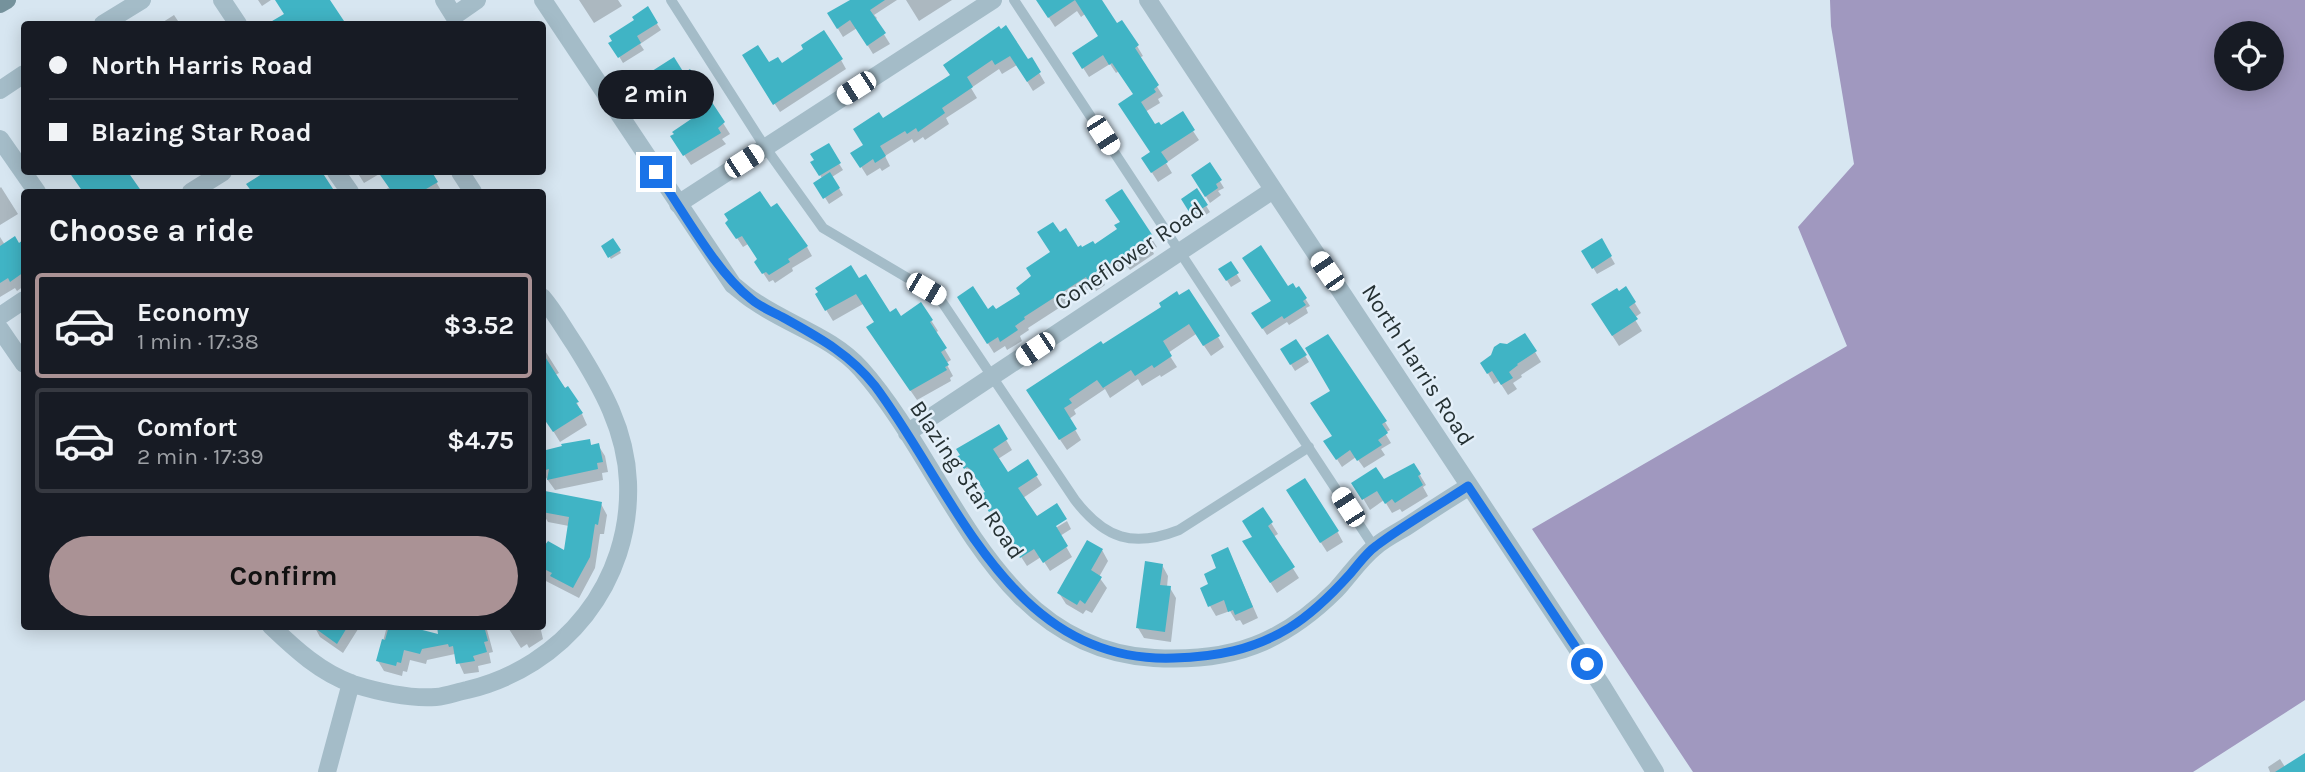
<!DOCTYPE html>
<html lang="en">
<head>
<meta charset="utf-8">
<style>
  :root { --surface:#171b24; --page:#242831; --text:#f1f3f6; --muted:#9ea1a6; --line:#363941; --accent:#aa9295 }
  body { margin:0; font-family:Karla,sans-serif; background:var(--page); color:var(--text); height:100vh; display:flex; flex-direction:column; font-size:26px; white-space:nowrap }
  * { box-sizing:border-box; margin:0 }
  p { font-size:23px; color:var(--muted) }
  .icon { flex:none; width:38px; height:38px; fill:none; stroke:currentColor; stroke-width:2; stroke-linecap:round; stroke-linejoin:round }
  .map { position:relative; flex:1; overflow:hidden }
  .drawer { position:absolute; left:21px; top:189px; width:525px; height:441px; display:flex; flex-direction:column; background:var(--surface); border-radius:7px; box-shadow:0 4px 18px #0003 }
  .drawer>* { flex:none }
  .guide { position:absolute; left:21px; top:21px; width:525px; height:154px; border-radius:7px; box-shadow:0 4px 18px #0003; display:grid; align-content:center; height:154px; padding:0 28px; background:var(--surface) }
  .controls { position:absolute; left:2214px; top:21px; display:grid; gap:14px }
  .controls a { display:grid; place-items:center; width:70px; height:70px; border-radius:50%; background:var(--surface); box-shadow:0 4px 18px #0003; font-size:35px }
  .end { position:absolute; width:32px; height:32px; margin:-16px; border:9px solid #1a73e8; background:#fff; box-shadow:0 0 0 4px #fff }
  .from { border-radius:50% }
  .bubble { position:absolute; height:49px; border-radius:24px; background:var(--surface); box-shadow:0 4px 18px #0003; font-size:23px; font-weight:700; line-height:49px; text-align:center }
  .car { position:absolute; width:21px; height:42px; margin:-21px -10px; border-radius:9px; box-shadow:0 0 5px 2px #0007; background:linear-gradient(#fff 24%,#345 0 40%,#fff 0 76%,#345 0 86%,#fff 0) }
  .guide b { display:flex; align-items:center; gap:24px; height:66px; font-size:26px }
  .guide b+b { border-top:2px solid var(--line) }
  .guide i { width:18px; height:18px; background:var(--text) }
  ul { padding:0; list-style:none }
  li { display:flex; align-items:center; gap:21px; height:105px; margin:0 14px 10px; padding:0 14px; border:4px solid var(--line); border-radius:7px }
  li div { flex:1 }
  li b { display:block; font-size:26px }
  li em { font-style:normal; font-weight:700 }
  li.active { border-color:var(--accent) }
  li>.icon { width:63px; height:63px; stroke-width:1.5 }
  h2 { padding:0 28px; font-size:32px; line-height:84px }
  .cta { display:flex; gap:14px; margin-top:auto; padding:14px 28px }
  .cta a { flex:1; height:80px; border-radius:42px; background:var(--accent); color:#111; font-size:28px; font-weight:700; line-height:80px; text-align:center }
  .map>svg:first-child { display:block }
</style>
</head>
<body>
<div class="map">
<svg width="2305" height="772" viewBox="0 0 2305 772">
  <rect width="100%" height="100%" fill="#d7e6f1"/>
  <!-- green -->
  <path fill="#a098bf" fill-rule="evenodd" d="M1830,0H2305V700L2193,772H1693L1532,529L1847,346L1798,227L1854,164L1831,26ZM2226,33H2272V79H2226Z"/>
  <!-- shadow -->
  <path fill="#0003" d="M258,0H271L262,6Z
    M276,0H328L343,23L345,22L347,24H284L280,18L286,14Z
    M579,0H618L622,6L594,23Z
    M852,0H897L874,15L877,18L875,20L890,44L873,54L857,28L843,37L829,14Z
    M906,0H952L919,21Z
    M1046,0H1100L1117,25L1137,46L1143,56L1139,58L1163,96L1158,99L1160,103L1145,112L1154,127L1193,131L1199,140L1166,163L1172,173L1158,182L1149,168L1152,152L1135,95L1119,71L1116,73L1110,64L1089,77L1080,63L1100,36L1085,14L1081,17L1077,11L1055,27L1046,13Z
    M647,9L661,30L640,44L644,50L623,63L611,43Z
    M174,15L180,24H160Z
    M998,28L1028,62L1031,59L1045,83L1033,91L1017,65L1002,74L999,69L971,88L977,98L946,118L949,124L925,140L923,137L914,143L912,139L885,156L890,166L882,171L880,168L867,176L853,154L865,146L883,120L952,76Z
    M841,60L846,69L780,112L749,64L782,65Z
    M690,71L730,134L722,139L726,144L691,165L679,147L699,116L686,94L656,114L646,98Z
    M828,146L843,170L832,177L843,195L829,204L816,183L823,180L813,163Z
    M1210,165L1224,188L1218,191L1221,195L1210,203L1193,176Z
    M76,172H126L140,192H84L73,174Z
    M281,172H320L333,192H251Z
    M357,172H430L442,192H381L390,187L381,173L364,183Z
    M1,187L18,214L0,225V188Z
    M1121,191L1157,247L1152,250L1154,254L1130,270L1127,266L1103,282L1105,285L1096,291L1093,286L1028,328L1029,330L1020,336L1022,341L1007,350L1005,346L994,353L965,307L996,311L1022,294L1033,276L1052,253L1059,234L1078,249L1094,246L1119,230L1122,223Z
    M1197,191L1210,212L1197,221L1183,200Z
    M770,209L807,247L812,256L792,268L793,271L775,283L773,280L769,282L756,262L759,260L748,244L743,247L733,232Z
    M0,237L5,245H18L24,241V286L17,291L15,288L0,297Z
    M613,240L621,253L611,259L603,247Z
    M1601,240L1615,264L1597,274L1583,251Z
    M1230,263L1241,281L1231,287L1220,269Z
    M859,281L889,314L901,318L921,305L938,331L935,333L951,360L946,363L953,376L950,378L951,381L917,400L874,338L876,323L863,304L833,321L817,295Z
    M1288,289H1299L1310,306L1306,308L1308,313L1289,325L1287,322L1267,335L1253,314Z
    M1626,289L1641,313L1634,318L1642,331L1619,346L1599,315Z
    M1163,307L1218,337L1224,347L1211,356L1196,334L1168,353L1177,367L1161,377L1160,375L1142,386L1138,379L1110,398L1105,389L1074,410L1076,414L1069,419L1081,440L1067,450L1034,401L1103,346Z
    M1525,335L1541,362L1521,375L1522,377L1513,383L1517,389L1508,395L1499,381L1494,384L1482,363Z
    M1296,341L1309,362L1295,371L1282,350Z
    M542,346L559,373L555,375L577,403L587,425L560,442L547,421L542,423Z
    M1332,391L1385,422L1390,430L1385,433L1391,443L1381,449L1385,455L1364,468L1356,457L1342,467L1331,450L1333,437Z
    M998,426L1012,450L998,459L1007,474L1027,461L1042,485L1023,498L1049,532L1067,521L1071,529L1060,536L1072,557L1050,571L1041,557L1027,566L1009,538L1012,535L1001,517L996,520L981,496L987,492L978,479L973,476L971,477L959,458Z
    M589,441L592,447L598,445L605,456L608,472L602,473L603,480L555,490L542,472V452Z
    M1414,465L1426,485L1423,487L1428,496L1402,512L1400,509L1392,513L1384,500L1370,510L1354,483L1383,481Z
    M1294,501L1337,531L1343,542L1327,552Z
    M601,504L607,515L604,534H600L595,568L579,598L542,579V550L547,543L565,552L569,526L548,522L542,512Z
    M1263,510L1278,534L1273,537L1299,578L1277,593L1251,552Z
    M1228,549L1258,618L1243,625L1240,620L1236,621L1230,611L1216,616L1210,606V585Z
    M1102,550L1108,561L1099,577L1107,588L1092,613L1086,610L1083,614L1066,604L1059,593Z
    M1162,565L1168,576L1167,587L1170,588L1176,598L1171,642L1144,638L1138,628Z
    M314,626H360L343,653L320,637Z
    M387,626H412V629L441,636L439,626H486L493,652L489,653L491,663L478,666L479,672L464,674L455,654L427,660L426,664L410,660L407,672L403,671L402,676L384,671L378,661Z
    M507,626H540L543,639L529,648L527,644L521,648Z
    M2305,754V772H2270L2268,767L2280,759L2285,767Z"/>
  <!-- building -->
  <path fill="#40b4c5" d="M275,0H330L346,24H267L284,14Z
    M850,0H885L870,10L886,33L867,46L850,20L837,29L827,13Z
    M1036,0H1075L1048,18Z
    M1075,0H1102L1117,23L1122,20L1139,45L1135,48L1159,85L1154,89L1156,92L1141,102L1155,124L1159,122L1161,125L1183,111L1195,130L1161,152L1168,162L1151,173L1141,158L1150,152L1118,104L1133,94L1112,63L1109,65L1103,55L1082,69L1072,53L1098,36Z
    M648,6L658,23L637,36L641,43L618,58L608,43L612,41L609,36L634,20L632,17Z
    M1006,25L1028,59L1032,57L1041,72L1027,82L1010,56L995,65L992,60L967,77L973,87L942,108L945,113L918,132L916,128L907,134L905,131L880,146L886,156L875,163L873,159L860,168L850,153L863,145L853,129L879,112L883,118L950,75L943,65L999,26L1001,29Z
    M824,30L843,59L773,105L742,55L758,45L769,62L778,57L782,63L803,49L801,45Z
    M674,57L684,73L690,69L725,122L718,128L721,133L683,156L670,136L674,134L672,132L697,115L678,85L648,104L637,87L641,84L638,80Z
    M829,143L841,163L819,176L810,162L814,160L810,154Z
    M1210,162L1222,180L1216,184L1218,188L1205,197L1191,175Z
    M69,172H128L142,192H83Z
    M265,172H322L335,192H252L246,184Z
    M378,172H432L438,182L421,192H392Z
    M830,172L840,188L823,199L813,183Z
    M1197,188L1208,205L1191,215L1181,199Z
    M1122,189L1153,236L1148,239L1150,243L1123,261L1121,257L1099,271L1101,275L1089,282L1086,277L1024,317L1025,319L1015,326L1018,330L1000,342L998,337L987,344L957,297L973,286L988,309L993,305L996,309L1020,294L1016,288L1031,276L1026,268L1050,252L1037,232L1053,222L1060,232L1066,228L1078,247L1081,245L1082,247L1093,241L1095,244L1117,229L1114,225L1120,222L1105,200Z
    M760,191L771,207L777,203L808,246L788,259L790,262L769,275L766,272L762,274L754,262L757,259L742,236L736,239L725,223L728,220L724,214Z
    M15,236L19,243L24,239V272L10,282L8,278L0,283V246Z
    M613,238L621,250L608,258L601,246Z
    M1602,238L1612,256L1592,269L1581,251Z
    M1261,245L1288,286L1293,283L1296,288L1299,286L1307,298L1303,301L1306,305L1284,319L1282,316L1262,329L1251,313L1271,301L1242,258Z
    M1231,261L1239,273L1226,281L1218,269Z
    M851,265L859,278L866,274L890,312L896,308L901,316L921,302L933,320L930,322L947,348L941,352L949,365L945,367L947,370L910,391L866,327L874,322L856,294L825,311L815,294L818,292L815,288Z
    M1626,286L1636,302L1629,307L1638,319L1612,336L1591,304L1617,288L1619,291Z
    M1189,289L1220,336L1203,346L1189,324L1163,341L1172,356L1154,368L1152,365L1135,376L1131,370L1103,388L1097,380L1069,399L1072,403L1064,408L1077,429L1059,440L1026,390L1101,341L1103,344L1161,307L1159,303L1177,291L1179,295Z
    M1525,333L1537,351L1517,364L1518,365L1509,372L1513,378L1501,385L1492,371L1487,374L1480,363L1491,355L1494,347L1500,343L1507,344Z
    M1328,334L1387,421L1382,424L1388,433L1378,440L1382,445L1357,461L1350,450L1336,460L1323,441L1332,436L1310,403L1330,391L1305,348Z
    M1296,339L1307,355L1290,365L1280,349Z
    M542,352L565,388L568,386L579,402L576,403L583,413L553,432L542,416Z
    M999,424L1008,439L993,449L1008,472L1028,459L1038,475L1018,488L1037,516L1057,503L1067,519L1056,526L1068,546L1043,563L1034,549L1020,558L1007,537L1011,534L994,509L989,512L979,495L985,492L970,469L967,467L964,469L956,457L960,455L956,449Z
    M590,439L591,445L599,443L603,462L597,463L598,469L547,480L549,469L542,471V451L562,446L561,444Z
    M1414,463L1421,474L1418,476L1423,485L1395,503L1392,499L1385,504L1377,491L1362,500L1351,483L1376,467L1384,479Z
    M1305,478L1339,531L1320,543L1286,490Z
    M545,491L602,502L598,525L595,524L590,557L573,588L550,576L552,573L542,568V549L548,541L564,550L569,517L542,512Z
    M1263,507L1273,522L1268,526L1295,567L1270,583L1242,541L1252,537L1242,521Z
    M1087,540L1103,549L1091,570L1102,577L1085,604L1080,600L1077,605L1057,593Z
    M1228,547L1253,607L1235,615L1233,610L1228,612L1224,600L1208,607L1200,588L1208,584L1204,574L1216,568L1211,555Z
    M1145,561L1163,564L1160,585L1171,586L1165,632L1136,628Z
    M312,626H348L337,644Z
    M389,626H407L438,634L437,626H484L488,641L484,642L487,652L473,656L475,661L456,664L453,646L449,647L448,644L422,649L420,654L404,650L401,663L397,662L396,666L376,661L382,639L385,640Z
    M2305,753V772H2275Z"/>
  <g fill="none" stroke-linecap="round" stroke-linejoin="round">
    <!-- lane -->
    <path stroke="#a4bcc8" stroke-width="10" d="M671,0L765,147L823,228L938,296L1075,500C1105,539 1133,548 1179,530L1309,447
      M1014,0L1374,547"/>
    <!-- street -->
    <path stroke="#a4bcc8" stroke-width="18" d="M222,0L238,24
      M444,0L454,16L477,0
      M543,0L733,285C740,290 747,297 754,301C788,325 833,337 861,369C951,470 992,649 1154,658C1190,660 1229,657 1263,642C1290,630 1315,611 1336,590C1349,576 1360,559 1375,547C1384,539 1396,533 1406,527C1427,513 1447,500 1468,487
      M1148,0L1602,686L1655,772
      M103,24L142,0
      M0,90L24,74
      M0,139L37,192
      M336,172L350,192
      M460,172L473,192
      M191,192L223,172
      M678,204L993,0
      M0,316L24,300
      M0,329L24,364
      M907,433L1273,190
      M271,626C295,649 321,673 353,684C379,692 409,699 436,697C447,696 457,692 467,690C564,667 632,582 628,482C626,430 602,388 575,345C564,329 555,312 542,297
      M327,772L351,683"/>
    <!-- secondary -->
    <path stroke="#75929c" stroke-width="18" d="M0,4L7,0"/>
  </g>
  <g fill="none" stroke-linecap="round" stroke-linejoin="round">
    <!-- route -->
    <path stroke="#1a73e8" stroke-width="9" d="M656,172C683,210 715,271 751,299C760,307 773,312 784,318C818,337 850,354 875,386C956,494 1010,664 1174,658C1215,657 1253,650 1289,628C1312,614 1332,594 1350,574C1358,565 1366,553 1376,546C1405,524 1438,506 1468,486L1587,664"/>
  </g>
  <g text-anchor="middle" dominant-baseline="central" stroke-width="5" stroke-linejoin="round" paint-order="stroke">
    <!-- street labels -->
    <g font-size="23" fill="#253133" stroke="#e3eff9">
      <text transform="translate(1129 256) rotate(-34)">Coneflower Road</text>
      <text transform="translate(1418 365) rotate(57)">North Harris Road</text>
      <text transform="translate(967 480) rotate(56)">Blazing Star Road</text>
    </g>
  </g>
</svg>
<div class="controls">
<a><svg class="icon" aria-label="locate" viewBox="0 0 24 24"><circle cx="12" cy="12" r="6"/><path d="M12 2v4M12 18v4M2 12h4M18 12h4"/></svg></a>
</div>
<i class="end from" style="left:1587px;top:664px"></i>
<i class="end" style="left:656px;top:172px"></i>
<div class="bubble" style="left:598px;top:70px;width:116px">2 min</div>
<i class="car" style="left:856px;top:88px;rotate:237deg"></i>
<i class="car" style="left:1103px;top:135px;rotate:147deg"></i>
<i class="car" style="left:744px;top:161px;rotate:57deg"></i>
<i class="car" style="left:1327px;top:271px;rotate:326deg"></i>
<i class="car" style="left:926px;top:289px;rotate:120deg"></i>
<i class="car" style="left:1035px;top:349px;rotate:236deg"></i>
<i class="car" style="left:1348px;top:507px;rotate:327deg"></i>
<div class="guide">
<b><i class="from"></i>North Harris Road</b>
<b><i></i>Blazing Star Road</b>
</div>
<section class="drawer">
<h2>Choose a ride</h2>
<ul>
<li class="active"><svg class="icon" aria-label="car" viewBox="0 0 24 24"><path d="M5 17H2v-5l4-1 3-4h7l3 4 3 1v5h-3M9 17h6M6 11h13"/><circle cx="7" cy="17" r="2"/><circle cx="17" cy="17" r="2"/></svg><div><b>Economy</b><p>1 min · 17:38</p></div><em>$3.52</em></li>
<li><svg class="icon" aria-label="car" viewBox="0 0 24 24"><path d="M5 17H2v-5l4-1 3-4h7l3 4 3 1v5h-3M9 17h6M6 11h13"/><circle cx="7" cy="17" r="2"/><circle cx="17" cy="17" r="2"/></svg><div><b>Comfort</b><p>2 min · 17:39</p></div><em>$4.75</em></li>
</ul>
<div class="cta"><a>Confirm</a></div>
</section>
</div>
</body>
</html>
